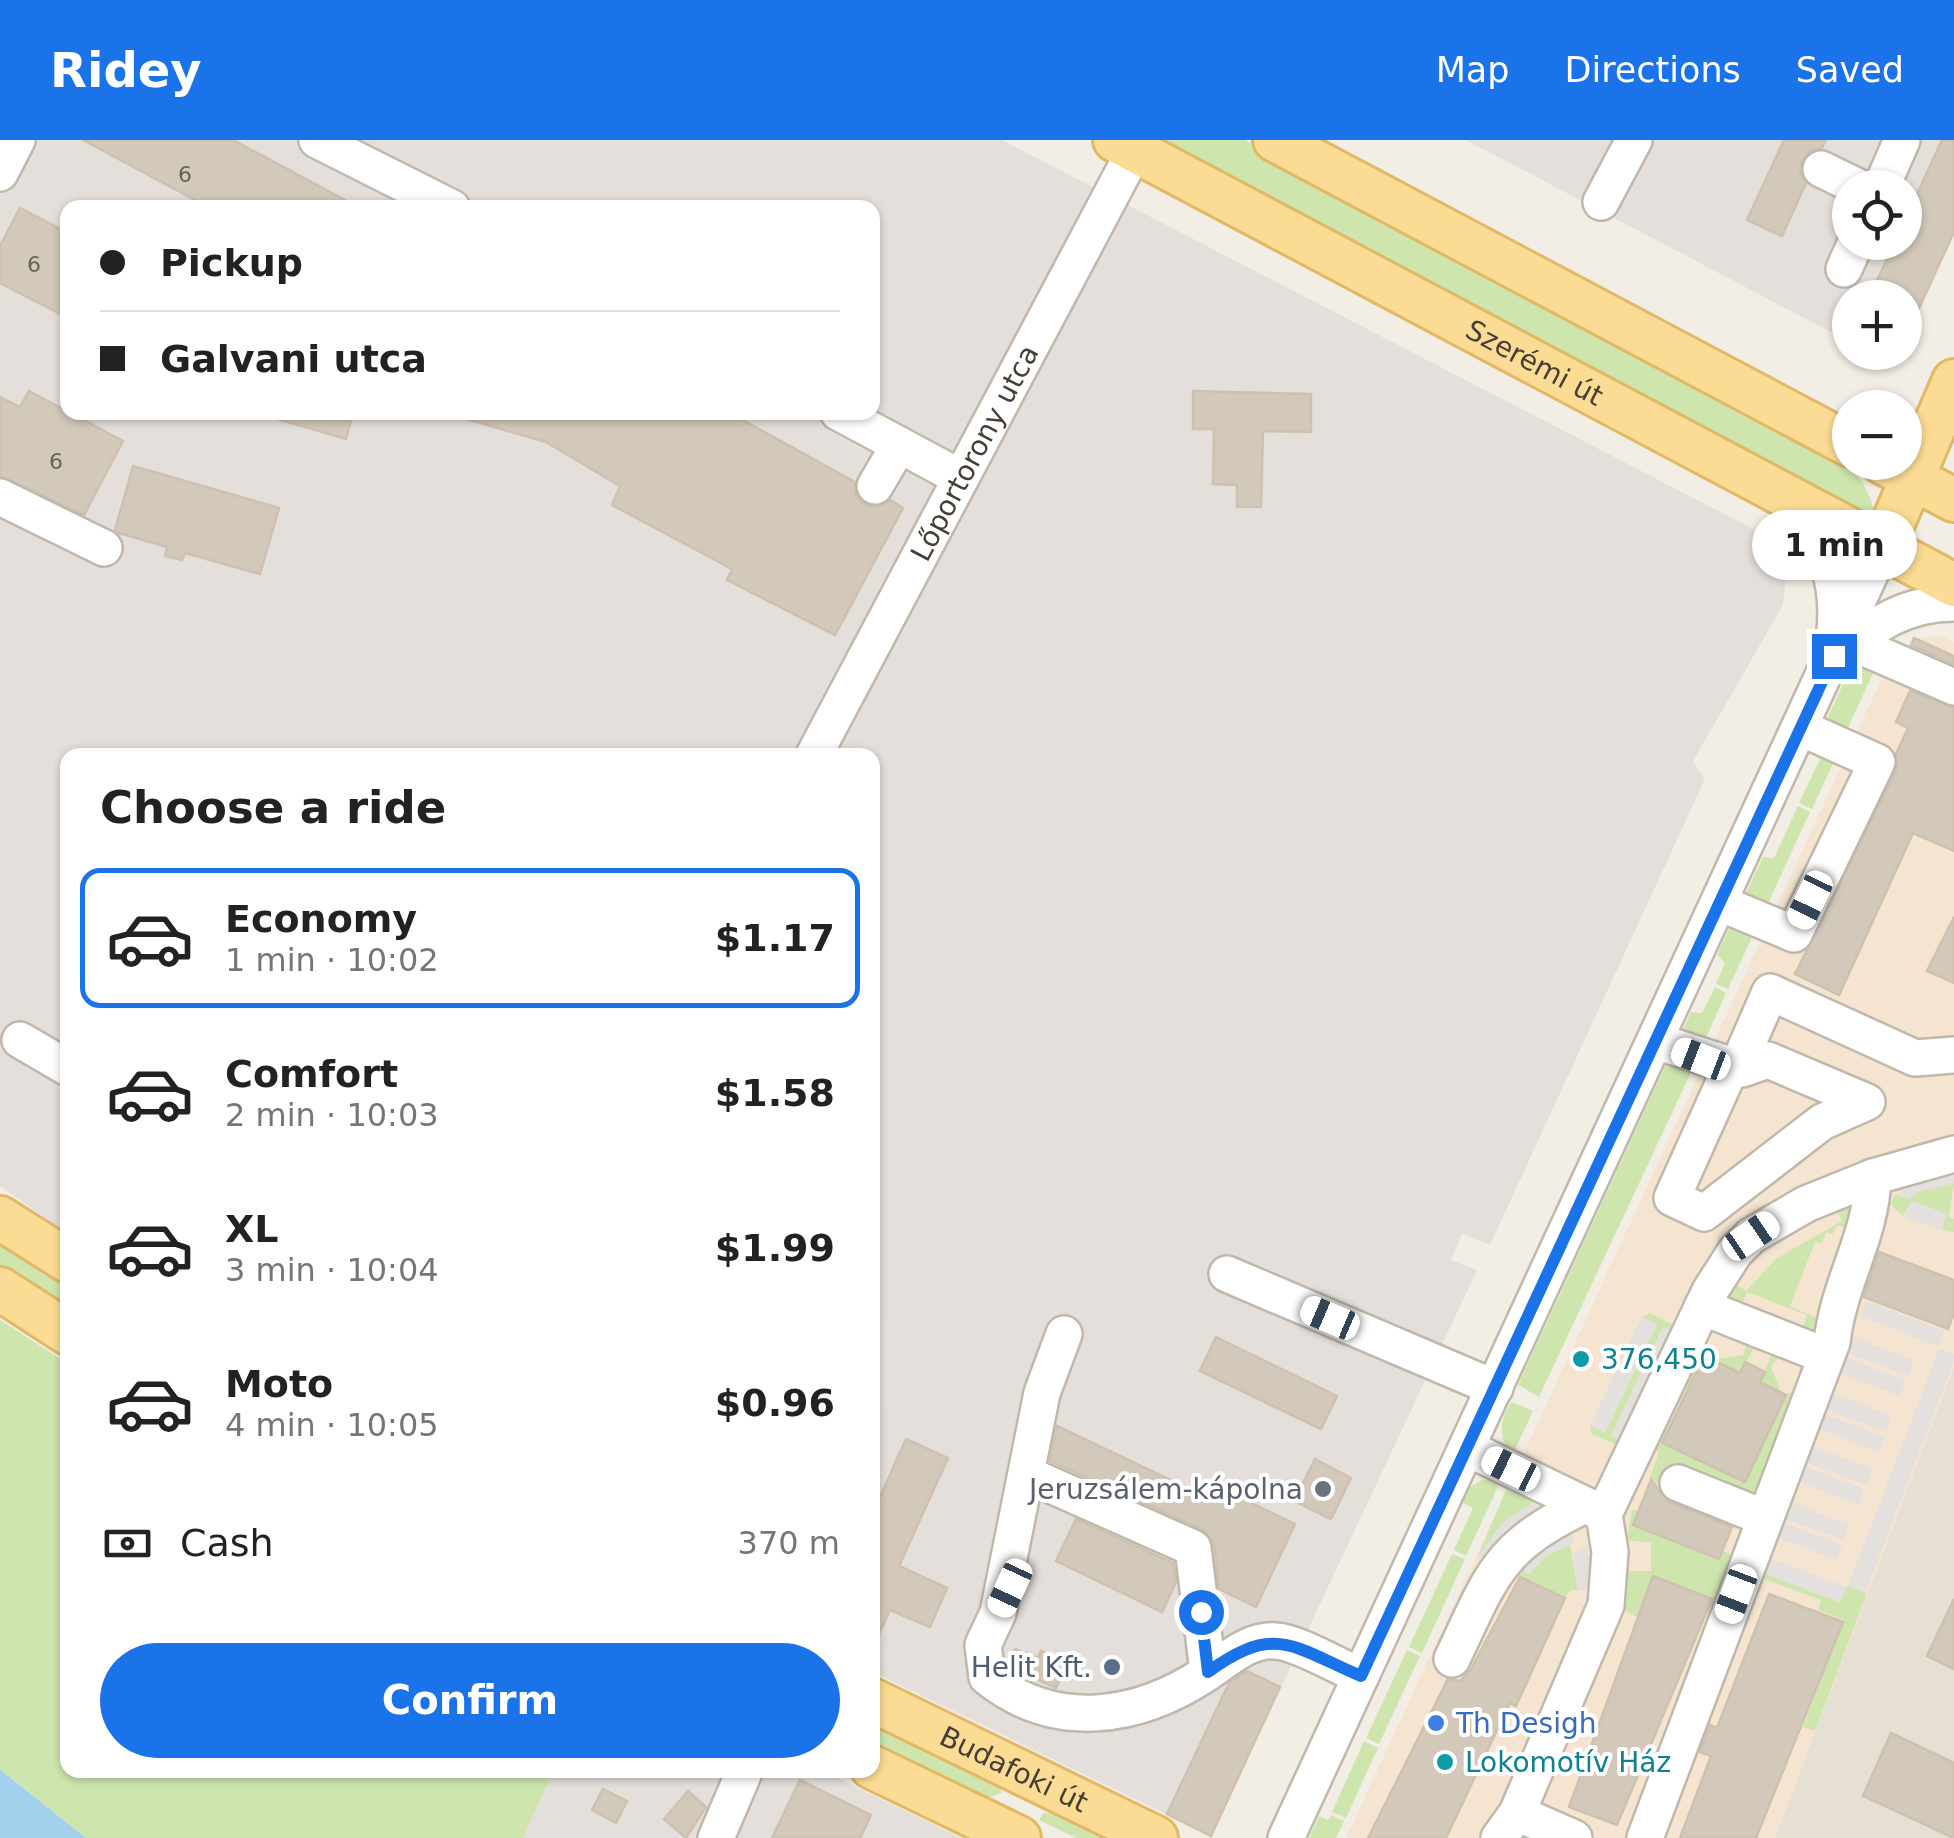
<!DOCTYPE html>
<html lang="en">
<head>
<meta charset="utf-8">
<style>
  :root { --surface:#fff; --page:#f2f2f2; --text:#222; --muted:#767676; --line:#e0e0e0; --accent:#1a73e8 }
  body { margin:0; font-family:"DejaVu Sans",sans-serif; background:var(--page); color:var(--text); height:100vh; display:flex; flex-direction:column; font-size:38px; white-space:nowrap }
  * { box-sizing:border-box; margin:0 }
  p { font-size:32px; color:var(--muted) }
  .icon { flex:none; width:55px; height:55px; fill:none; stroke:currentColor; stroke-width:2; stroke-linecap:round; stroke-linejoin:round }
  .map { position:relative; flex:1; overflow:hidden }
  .details { position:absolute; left:60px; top:608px; width:820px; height:1030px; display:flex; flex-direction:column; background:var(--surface); border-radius:20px; box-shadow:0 2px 8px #0004 }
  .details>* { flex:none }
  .hud { position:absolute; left:60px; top:60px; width:820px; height:220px; border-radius:20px; box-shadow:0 2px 8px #0004; display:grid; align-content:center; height:220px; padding:0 40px; background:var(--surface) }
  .fabs { position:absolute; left:1832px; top:30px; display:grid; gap:20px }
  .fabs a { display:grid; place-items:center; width:90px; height:90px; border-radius:50%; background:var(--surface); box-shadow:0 2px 8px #0004; font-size:50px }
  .end { position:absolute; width:45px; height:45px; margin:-22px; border:12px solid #1a73e8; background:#fff; box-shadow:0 0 0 5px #fff }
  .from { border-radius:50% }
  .bubble { position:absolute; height:70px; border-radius:35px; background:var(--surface); box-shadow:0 2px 8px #0004; font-size:32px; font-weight:600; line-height:70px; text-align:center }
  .car { position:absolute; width:30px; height:60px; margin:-30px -15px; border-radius:12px; box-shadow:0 0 8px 2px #0007; background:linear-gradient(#fff 24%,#345 0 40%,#fff 0 76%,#345 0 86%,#fff 0) }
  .hud b { display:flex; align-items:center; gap:35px; height:95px; font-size:38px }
  .hud b+b { border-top:2px solid var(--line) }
  .hud i { width:25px; height:25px; background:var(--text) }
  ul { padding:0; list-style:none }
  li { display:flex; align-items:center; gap:30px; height:140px; margin:0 20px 15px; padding:0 20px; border:5px solid transparent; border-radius:20px }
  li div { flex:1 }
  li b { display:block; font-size:38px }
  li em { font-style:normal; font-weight:600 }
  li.active { border-color:var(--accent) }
  li>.icon { width:90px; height:90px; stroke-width:1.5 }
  h2 { padding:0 40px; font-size:45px; line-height:120px }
  .pay { display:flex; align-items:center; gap:25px; height:110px; padding:0 40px; font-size:38px }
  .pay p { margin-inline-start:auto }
  .cta { display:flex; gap:20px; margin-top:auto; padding:20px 40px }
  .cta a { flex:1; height:115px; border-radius:60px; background:var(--accent); color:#fff; font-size:40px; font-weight:600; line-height:115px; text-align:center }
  header { display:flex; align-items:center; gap:60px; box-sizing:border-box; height:140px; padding:0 50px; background:var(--accent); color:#fff }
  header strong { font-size:48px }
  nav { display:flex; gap:55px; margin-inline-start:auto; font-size:35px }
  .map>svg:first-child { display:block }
</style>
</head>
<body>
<header>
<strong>Ridey</strong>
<nav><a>Map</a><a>Directions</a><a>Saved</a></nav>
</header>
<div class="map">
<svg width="1954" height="1698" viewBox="0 0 1954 1698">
  <rect width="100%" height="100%" fill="#f2eee5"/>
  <!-- residential -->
  <path fill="#e6dfd3" d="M1954,1227V1698H1775L1931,1287Z"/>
  <!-- commercial -->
  <path fill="#f4e4d0" d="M1942,496L1954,502V1227L1775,1698H1346L1883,536L1897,537L1914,498Z"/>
  <!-- industrial -->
  <path fill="#e4dfda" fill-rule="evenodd" d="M8,0H1002L1763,394L1779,413L1786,435L1783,465L1693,621L1705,639L1490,1105L1462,1094L1451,1120L1477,1130L1211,1696L873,1532L872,615H68L67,1093L0,1046V17ZM68,68H872V272H68Z
    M1466,0H1954V92L1905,195V158H1850V202ZM1850,48H1905V102H1850Z
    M554,1630H821L961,1698H523Z"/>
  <!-- green -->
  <path fill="#cee6ae" d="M1146,0H1245L1834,311C1853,327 1876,354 1874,381Z
    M1858,521L1877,525L1844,596L1824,585L1852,525Z
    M1814,607L1837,615L1812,669L1799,663L1820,619L1811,613Z
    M1798,666L1810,672L1764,772L1742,761L1763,717L1774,718Z
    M1732,782L1756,789L1728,849L1716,844L1725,823L1717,815Z
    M1715,847L1726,853L1702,907L1680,896L1691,872L1702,873Z
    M1668,920L1694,926L1539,1257L1518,1245Z
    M1954,1043L1949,1077L1954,1079V1092L1942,1090L1946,1074L1912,1061L1903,1076L1890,1064L1896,1054L1909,1059L1918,1052Z
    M1853,1064L1850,1089L1837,1085L1833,1094L1826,1092L1822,1104L1815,1102L1790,1166L1818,1179L1813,1192H1801L1807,1175L1747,1152L1740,1167L1728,1159L1727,1150L1735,1144L1746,1151L1777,1118L1842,1081L1836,1067Z
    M0,1094L67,1138V1167L0,1131Z
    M1650,1173L1677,1187L1679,1195L1663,1187L1611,1295L1627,1304L1619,1306L1592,1294L1590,1286L1605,1292L1657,1185L1642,1177Z
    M0,1180L67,1223L68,1630H554L523,1698H86L0,1629Z
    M1748,1201L1756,1204L1740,1233L1705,1216L1688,1251L1684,1248L1702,1206L1717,1219L1743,1215Z
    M1773,1211L1780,1215L1771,1227L1781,1252L1760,1242Z
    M1782,1253L1798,1254L1759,1364L1676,1350L1649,1340L1659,1312L1653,1310L1665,1289H1669L1663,1304L1745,1341L1786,1255Z
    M1512,1262L1533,1271L1513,1314C1497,1298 1499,1279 1512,1262Z
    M1482,1340H1501L1466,1416L1454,1410L1473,1368L1463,1363L1470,1347Z
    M1509,1343L1548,1361L1550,1369L1509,1377L1477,1418Z
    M1632,1370H1639L1634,1385L1718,1419L1722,1411L1734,1416L1717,1467L1710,1464L1711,1460L1653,1437L1637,1477L1620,1467L1626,1431H1651V1403L1627,1400Z
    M1570,1404L1578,1450H1571L1565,1458L1512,1433L1516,1424L1529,1433L1549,1414Z
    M1452,1414L1465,1419L1422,1513L1409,1507Z
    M1763,1433L1840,1462L1847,1446L1867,1453L1815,1591L1803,1587L1844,1480L1818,1470L1821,1460L1759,1437Z
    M1407,1510L1420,1516L1379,1604L1366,1598Z
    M872,1577L1001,1642V1653L981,1660L873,1610Z
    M1364,1601L1378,1608L1346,1678L1332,1672Z
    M1043,1673L1070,1674L1121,1698H1076L1039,1680Z
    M1331,1675L1344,1681L1336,1698H1309L1319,1676L1328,1680Z"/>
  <!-- parking -->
  <path fill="#e3e0dd" d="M781,273H838L876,292L863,316Z
    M1954,1026V1043L1918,1052L1909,1060L1895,1050L1901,1042Z
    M1911,1061L1947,1074L1941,1090L1905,1077Z
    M1866,1161L1944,1191L1938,1206L1860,1176Z
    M872,1168L1002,1232L968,1304L889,1263L882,1280L873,1276Z
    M1642,1177L1657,1184L1605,1293L1590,1286Z
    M1663,1187L1679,1195L1627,1304L1611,1296Z
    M1853,1197L1913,1220L1908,1236L1848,1213Z
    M1939,1209L1954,1214V1221L1865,1453L1848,1446Z
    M1846,1217L1906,1241L1900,1256L1841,1233Z
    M1832,1253L1892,1276L1886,1292L1826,1269Z
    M1825,1274L1885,1297L1879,1312L1819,1289Z
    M1812,1306L1872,1329L1866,1345L1806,1322Z
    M1804,1326L1864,1349L1859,1365L1799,1342Z
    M1537,1360L1543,1375L1491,1425L1477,1418L1501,1384Z
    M1789,1362L1849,1385L1844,1400L1783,1378Z
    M1782,1382L1842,1405L1836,1420L1776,1397Z
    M1571,1389L1574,1403L1549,1414L1529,1434L1516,1424Z
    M1586,1407L1590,1418L1593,1451L1578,1450L1573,1413Z
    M1768,1418L1846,1447L1840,1462L1762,1433Z
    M873,1502L915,1522L888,1530L873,1523Z"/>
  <!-- water -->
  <path fill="#a2d1ee" d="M0,1629L7,1635L86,1698H0Z"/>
  <!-- building -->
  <path fill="#d3c9ba" stroke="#cec1ae" stroke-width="2.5" d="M83,0H233L360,68H210Z
    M1784,0H1826L1822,8L1810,11L1802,21L1800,31L1806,43L1782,96L1747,80Z
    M1942,0H1954V92L1919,168L1905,158L1874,147L1895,102H1905V80Z
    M20,68L68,93V178L0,143V106Z
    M29,251L123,301L84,375L0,336V257L20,267Z
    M1193,251L1311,254V292L1263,291L1261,367H1237V345L1213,344L1214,289H1193Z
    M275,272H353L346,299L274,278Z
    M463,272H728L855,342L856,356L865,365L876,367L890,360L903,368L835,495L727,440L732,429L612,365L620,346L546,302L463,278Z
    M133,326L279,368L260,434L185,413L182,420L165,416L167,407L119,393L115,390Z
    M1914,498L1954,516V524L1911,505Z
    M1910,551L1954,568V711L1913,693L1839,855L1795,834L1896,631V614L1908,588L1896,582Z
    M1954,777V843L1927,831Z
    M1879,1112L1954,1140V1173L1948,1189L1864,1157Z
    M1216,1197L1337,1256L1321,1289L1200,1231Z
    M1704,1216L1740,1233L1745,1222L1765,1232L1760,1242L1786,1255L1745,1342L1662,1303Z
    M1057,1286L1206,1357L1212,1344L1295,1384L1256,1467L1219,1449L1214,1404L1202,1389L1050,1321Z
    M906,1299L948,1318L899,1426L947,1448L930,1487L890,1470L872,1509V1375Z
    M1315,1319L1351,1338L1331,1379L1294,1361Z
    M1651,1340L1669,1362L1732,1387L1719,1419L1633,1385Z
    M1076,1379L1173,1423L1176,1442L1162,1472L1056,1421Z
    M1653,1436L1712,1459L1617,1685L1569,1667Z
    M1520,1437L1565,1458L1516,1566L1510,1563L1446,1698H1368L1448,1539L1460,1541L1471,1529Z
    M1769,1454L1843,1482L1756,1698H1680L1711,1616L1700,1612L1710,1585L1717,1588Z
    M1954,1459V1529L1927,1516Z
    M1015,1509L1038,1518L1041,1511L1067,1522L1056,1548L1008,1526Z
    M1247,1531L1280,1547L1211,1696L1167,1674L1229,1543Z
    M1891,1593L1954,1623V1698L1863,1656Z
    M800,1640L871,1675L860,1698H772Z
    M603,1649L627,1661L616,1683L592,1670Z
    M688,1651L706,1667L686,1698L664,1679Z"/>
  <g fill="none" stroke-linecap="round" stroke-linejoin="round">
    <!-- minor casing -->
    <g stroke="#c0b8ab" stroke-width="40">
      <g id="minor">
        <path d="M317,0L452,68"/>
        <path d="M1821,29L1860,48"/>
        <path d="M0,33L17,0"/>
        <path d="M1881,48L1902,0"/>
        <path d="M1601,62L1634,0"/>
        <path d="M1844,129L1856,102"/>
        <path d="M838,272L961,338"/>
        <path d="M875,346L899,305"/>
        <path d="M0,357L104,408"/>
        <path d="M1790,358C1825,402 1842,443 1834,499"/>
        <path d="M1853,503L1954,547"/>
        <path d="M1841,519C1868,484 1909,463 1954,463"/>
        <path id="s1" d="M814,615L1135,10"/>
        <path d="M1720,763L1794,794L1877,622L1801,588"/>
        <path d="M20,900L68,928"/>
        <path d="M1656,901L1742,929L1768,920L1867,962L1822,982L1704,1073L1672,1058L1731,927"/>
        <path d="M1737,928L1770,852L1915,918L1954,915"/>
        <path d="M1873,1037L1954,1014"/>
        <path d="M1227,1134L1495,1248"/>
        <path d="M1702,1167L1826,1216"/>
        <path d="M1064,1194L1042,1253L998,1473L983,1505L987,1537C1055,1592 1138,1579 1207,1533C1228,1519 1249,1499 1276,1501C1297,1502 1339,1527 1361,1536"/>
        <path d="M1467,1308L1604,1374L1610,1412L1606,1465L1517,1673L1499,1698"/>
        <path d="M1026,1334L1193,1408L1208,1532"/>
        <path d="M1678,1343L1765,1378"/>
        <path d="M1604,1374L1710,1151L1735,1112L1751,1096L1806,1064L1873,1037C1871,1098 1839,1141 1832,1202L1645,1698"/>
        <path d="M1452,1519C1492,1435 1497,1407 1585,1365"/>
        <path d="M1517,1673L1574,1698"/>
        <path d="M716,1698L745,1630"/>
        <path d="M1286,1698L1883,406"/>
      </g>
    </g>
    <!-- major casing -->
    <g stroke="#e1b864" stroke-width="48">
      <g id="major">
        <path id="s2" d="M1115,0L1954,445"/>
        <path d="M1275,0L1850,305"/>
        <path d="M1882,322L1954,360"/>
        <path d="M1883,406L1954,241"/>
        <path d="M0,1078L68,1121"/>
        <path d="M0,1149L68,1193"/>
        <path id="s3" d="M872,1560L1156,1698"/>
        <path d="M872,1627L1019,1698"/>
      </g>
    </g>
    <!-- minor -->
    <use href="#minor" stroke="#fff" stroke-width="35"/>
    <!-- major -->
    <use href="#major" stroke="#fcdc94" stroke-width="42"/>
  </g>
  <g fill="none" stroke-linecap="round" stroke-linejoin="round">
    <!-- route -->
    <path stroke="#1a73e8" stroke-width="12" d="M1201,1472L1208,1532C1275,1483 1293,1507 1361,1536L1834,516"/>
  </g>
  <!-- markers -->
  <g fill="#0f9aa8" stroke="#fff" stroke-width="4">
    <circle cx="1581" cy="1219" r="10"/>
    <circle cx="1445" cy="1622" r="10"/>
  </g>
  <circle fill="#6b7280" stroke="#fff" stroke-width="4" cx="1323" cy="1349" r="10"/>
  <circle fill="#5c6f8a" stroke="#fff" stroke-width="4" cx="1112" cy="1527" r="10"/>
  <circle fill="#3f7fe0" stroke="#fff" stroke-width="4" cx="1436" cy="1583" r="10"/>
  <g text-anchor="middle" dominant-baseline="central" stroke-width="8" stroke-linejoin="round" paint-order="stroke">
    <!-- number labels -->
    <g font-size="22" fill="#686156">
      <text x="185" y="34">6</text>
      <text x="34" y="124">6</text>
      <text x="56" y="321">6</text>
    </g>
    <!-- street labels -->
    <g font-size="28" fill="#443e35" stroke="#fff">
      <text stroke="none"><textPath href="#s2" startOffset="475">Szerémi út</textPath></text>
      <text stroke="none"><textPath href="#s1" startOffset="342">Lőportorony utca</textPath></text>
      <text stroke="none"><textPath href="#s3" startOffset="158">Budafoki út</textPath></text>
    </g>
    <!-- culture labels -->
    <g font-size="28" fill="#0d838f" stroke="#fff" text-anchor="start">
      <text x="1601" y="1219">376,450</text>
      <text x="1465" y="1622">Lokomotív Ház</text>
    </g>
    <!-- worship labels -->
    <g font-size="28" fill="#5b616d" stroke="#fff" text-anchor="end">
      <text x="1303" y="1349">Jeruzsálem-kápolna</text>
    </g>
    <!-- service labels -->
    <g font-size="28" fill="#4e5e75" stroke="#fff" text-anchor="end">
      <text x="1092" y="1527">Helit Kft.</text>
    </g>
    <!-- shop labels -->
    <g font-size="28" fill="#366cbe" stroke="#fff" text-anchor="start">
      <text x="1456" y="1583">Th Desigh</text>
    </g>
  </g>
</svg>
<div class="fabs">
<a><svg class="icon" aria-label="locate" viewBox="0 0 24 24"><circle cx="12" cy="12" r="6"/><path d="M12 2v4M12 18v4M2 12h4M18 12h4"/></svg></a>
<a>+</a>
<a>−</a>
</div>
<i class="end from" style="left:1201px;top:1472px"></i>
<i class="end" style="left:1834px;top:516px"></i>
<div class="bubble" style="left:1752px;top:370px;width:165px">1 min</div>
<i class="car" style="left:1810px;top:760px;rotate:206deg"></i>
<i class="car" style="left:1701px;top:919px;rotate:291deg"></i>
<i class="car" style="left:1751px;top:1096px;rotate:56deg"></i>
<i class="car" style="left:1330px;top:1178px;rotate:293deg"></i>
<i class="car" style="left:1511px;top:1329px;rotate:296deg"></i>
<i class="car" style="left:1010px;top:1448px;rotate:205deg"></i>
<i class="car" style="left:1736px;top:1454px;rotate:201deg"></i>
<div class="hud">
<b><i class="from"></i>Pickup</b>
<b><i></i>Galvani utca</b>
</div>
<section class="details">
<h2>Choose a ride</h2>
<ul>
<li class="active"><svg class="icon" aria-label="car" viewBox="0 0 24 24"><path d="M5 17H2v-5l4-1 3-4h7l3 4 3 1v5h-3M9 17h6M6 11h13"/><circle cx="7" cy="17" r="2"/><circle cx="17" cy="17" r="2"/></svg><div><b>Economy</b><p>1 min · 10:02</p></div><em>$1.17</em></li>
<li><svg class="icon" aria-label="car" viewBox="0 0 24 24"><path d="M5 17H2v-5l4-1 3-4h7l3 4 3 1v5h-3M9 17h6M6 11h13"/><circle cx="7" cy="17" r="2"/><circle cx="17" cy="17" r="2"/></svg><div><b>Comfort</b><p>2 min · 10:03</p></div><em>$1.58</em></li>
<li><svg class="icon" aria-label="car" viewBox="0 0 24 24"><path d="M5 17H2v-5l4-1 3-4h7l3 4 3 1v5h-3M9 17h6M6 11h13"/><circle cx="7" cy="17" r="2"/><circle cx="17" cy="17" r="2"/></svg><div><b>XL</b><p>3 min · 10:04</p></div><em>$1.99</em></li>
<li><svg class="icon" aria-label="car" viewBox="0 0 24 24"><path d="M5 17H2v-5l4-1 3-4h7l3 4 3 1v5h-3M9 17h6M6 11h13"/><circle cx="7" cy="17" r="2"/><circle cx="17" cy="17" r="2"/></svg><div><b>Moto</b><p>4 min · 10:05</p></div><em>$0.96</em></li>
</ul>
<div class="pay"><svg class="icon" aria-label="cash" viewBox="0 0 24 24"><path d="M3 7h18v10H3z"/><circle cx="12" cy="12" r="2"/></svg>Cash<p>370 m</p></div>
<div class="cta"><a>Confirm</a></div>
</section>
</div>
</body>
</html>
